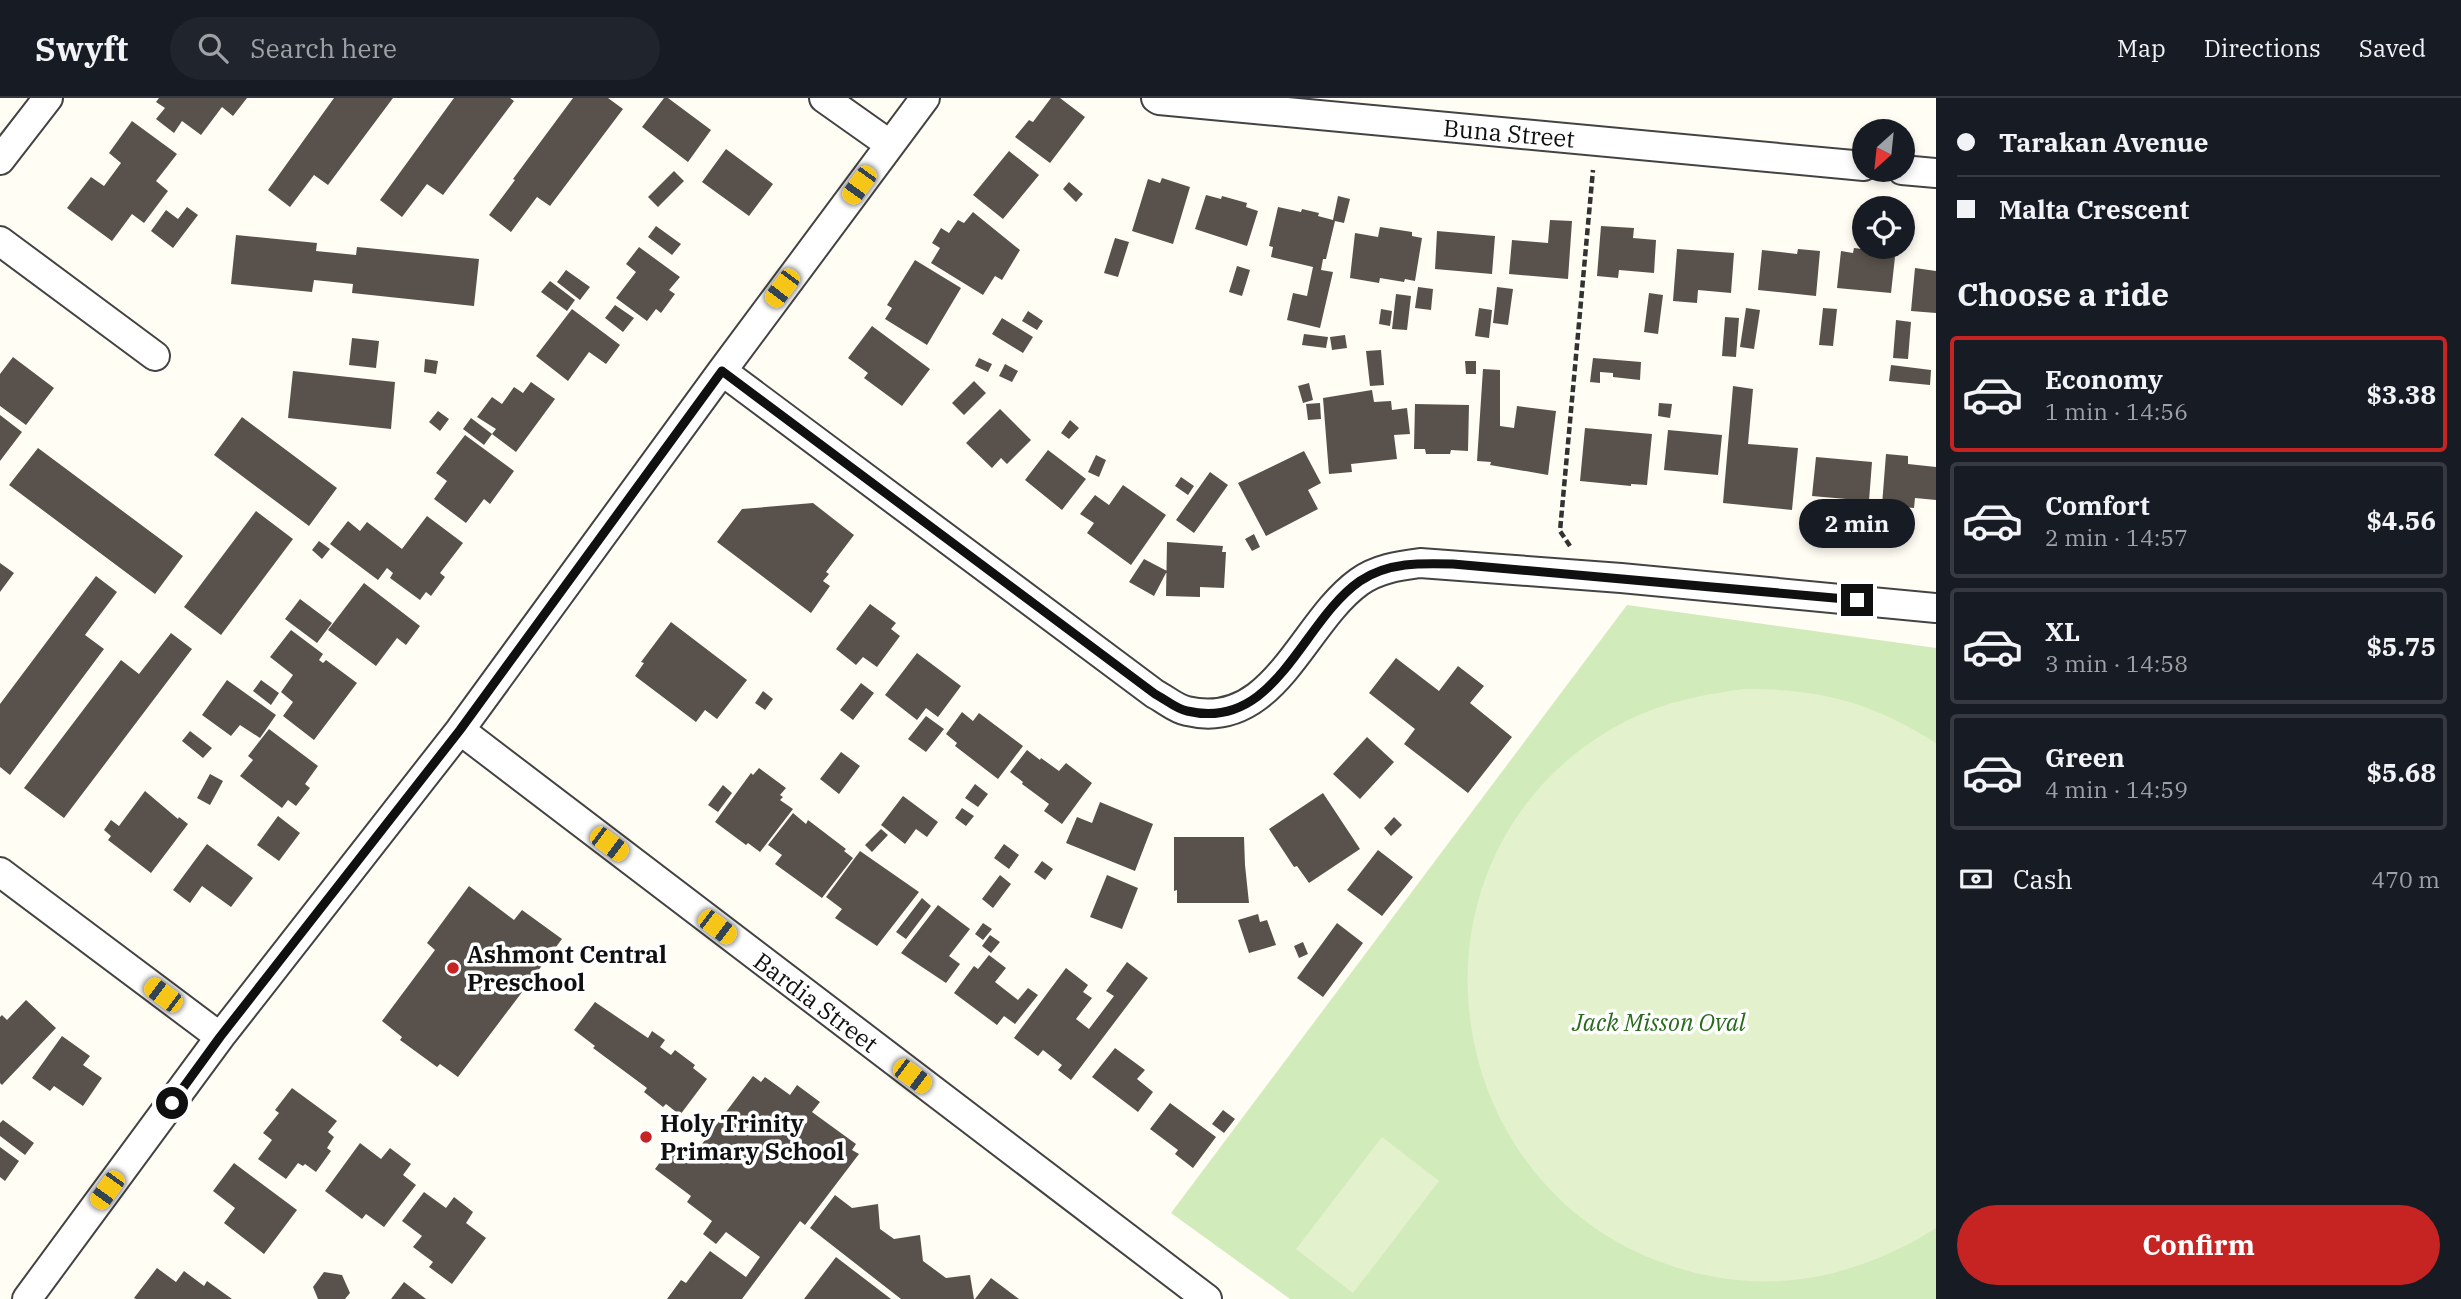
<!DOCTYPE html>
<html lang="en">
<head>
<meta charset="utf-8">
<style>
  :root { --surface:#171b24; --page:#20242c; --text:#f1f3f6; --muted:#9ea1a6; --line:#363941; --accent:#c62423 }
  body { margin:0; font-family:"IBM Plex Serif",serif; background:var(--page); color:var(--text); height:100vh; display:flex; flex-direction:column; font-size:26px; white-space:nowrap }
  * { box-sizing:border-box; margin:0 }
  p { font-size:23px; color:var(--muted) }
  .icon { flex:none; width:38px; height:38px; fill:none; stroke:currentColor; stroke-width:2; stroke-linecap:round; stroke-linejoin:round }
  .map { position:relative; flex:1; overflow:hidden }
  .sheet { display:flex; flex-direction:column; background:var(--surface); width:525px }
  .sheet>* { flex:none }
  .banner { display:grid; align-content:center; height:154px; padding:0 21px; background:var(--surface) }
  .needle { width:46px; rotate:207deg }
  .controls { position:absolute; left:1852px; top:21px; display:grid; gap:14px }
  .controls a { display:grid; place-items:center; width:63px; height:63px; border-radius:50%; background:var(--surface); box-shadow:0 4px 10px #0003; font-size:35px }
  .end { position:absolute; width:32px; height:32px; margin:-16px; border:9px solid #101010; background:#fff; box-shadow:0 0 0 4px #fff }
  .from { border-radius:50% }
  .bubble { position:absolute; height:49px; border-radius:24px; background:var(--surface); box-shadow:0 4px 10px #0003; font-size:23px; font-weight:700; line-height:49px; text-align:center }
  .car { position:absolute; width:21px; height:42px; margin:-21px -10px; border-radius:9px; box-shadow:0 0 5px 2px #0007; background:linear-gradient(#f5c518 24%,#345 0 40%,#f5c518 0 76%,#345 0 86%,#f5c518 0) }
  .banner b { display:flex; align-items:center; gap:24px; height:66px; font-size:26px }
  .banner b+b { border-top:2px solid var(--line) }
  .banner i { width:18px; height:18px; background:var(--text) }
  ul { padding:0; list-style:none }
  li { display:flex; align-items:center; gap:21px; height:116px; margin:0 14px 10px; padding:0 7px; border:4px solid var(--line); border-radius:7px }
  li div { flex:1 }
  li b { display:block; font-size:26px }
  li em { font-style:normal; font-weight:700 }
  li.current { border-color:var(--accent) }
  li>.icon { width:63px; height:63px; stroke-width:1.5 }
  h2 { padding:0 21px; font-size:32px; line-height:84px }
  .pay { display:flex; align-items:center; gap:18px; height:77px; padding:0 21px; font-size:26px }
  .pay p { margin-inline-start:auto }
  .cta { display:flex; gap:14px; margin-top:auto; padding:14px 21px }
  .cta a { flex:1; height:80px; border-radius:42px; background:var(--accent); color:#fff; font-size:28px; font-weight:700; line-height:80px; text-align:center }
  header { display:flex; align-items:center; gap:42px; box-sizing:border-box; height:98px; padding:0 35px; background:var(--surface); border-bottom:2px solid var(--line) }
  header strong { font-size:33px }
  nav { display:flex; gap:38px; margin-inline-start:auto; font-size:24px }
  .search { width:490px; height:63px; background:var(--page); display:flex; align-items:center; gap:18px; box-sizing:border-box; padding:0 24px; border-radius:38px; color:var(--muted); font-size:26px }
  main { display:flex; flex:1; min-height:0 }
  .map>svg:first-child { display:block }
</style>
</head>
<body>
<header>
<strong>Swyft</strong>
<div class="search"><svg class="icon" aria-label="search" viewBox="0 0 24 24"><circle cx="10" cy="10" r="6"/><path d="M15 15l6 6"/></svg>Search here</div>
<nav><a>Map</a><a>Directions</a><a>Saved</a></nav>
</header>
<main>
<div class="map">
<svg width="1936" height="1201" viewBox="0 0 1936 1201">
  <rect width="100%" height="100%" fill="#fffdf4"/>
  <!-- green -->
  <path fill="#d2ebbb" d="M1627,507L1936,550V1201H1290L1171,1115Z"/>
  <!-- pitch -->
  <path fill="#e3f2cd" d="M1745,591C1821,591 1871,604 1936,645V1130C1867,1174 1787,1195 1705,1177C1433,1119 1378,750 1628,622C1665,604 1704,596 1745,591Z
    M1382,1039L1439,1083L1353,1195L1296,1151Z"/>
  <!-- building -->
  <path fill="#59524c" d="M159,0H247L233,18L222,9L201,37L182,23L174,35L156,21L165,10L156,4Z
    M334,0H393L328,87L314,77L290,109L268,92Z
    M454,0H510L514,3L443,97L427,86L402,119L380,102Z
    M573,0H608L623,11L550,108L537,99L511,134L489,117L515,82L513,81Z
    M664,0H668L711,32L688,64L642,29Z
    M1051,0H1060L1085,19L1050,65L1015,39L1029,22L1033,24Z
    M132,23L177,56L156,83L168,93L144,125L132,116L112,143L67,110L91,79L104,88L121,65L109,55Z
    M726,51L773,86L749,118L702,84Z
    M1009,53L1039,77L1003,121L973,97Z
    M674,73L684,83L658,109L648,99Z
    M1162,80L1190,89L1173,146L1132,133L1148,81L1160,85Z
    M1069,84L1083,96L1076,104L1063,91Z
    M1206,97L1221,101L1222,98L1247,105L1246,109L1258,113L1247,148L1195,131Z
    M1338,98L1350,101L1344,125L1335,123L1326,161H1323L1321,172L1333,174L1320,230L1287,222L1293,195L1307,198L1313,169L1271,159L1273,149L1269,148L1278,109L1301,114L1302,111L1319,115L1318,118L1333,122Z
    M187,109L198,117L173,150L151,133L166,112L178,121Z
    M973,114L1020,152L1002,182L995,178L983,197L931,165L940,150L932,145L941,130L949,135L958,122L964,125Z
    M1550,122L1572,123L1568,181L1509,176L1512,142L1548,145Z
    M656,128L681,146L672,157L648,139Z
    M1601,128L1634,130L1633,140L1656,142L1654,175L1619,172L1618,180L1597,178Z
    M1380,129L1412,134V138L1422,140L1415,183L1405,181L1404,184L1380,180L1379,185L1350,180L1355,135L1378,139Z
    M1437,133L1495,138L1492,176L1435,171Z
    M236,137L317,145L316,153L356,157L357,149L479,161L474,208L352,195L353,186L314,182L312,194L231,186Z
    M1115,140L1129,144L1118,179L1104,175Z
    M639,149L680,179L669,192L675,196L661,215L656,211L647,223L616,200L636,174L626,166Z
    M1854,150L1879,153V157L1895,159L1891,195L1837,190L1841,153L1853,155Z
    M1677,151L1734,155L1731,195L1698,192L1697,205L1673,203Z
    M1798,151L1820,153L1816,198L1758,192L1762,152L1797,156Z
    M915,162L961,190L927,247L885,221L892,210L887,207Z
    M1237,168L1250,172L1242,198L1229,194Z
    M1915,170L1936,173V215L1911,213Z
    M566,172L590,189L580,202L557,184Z
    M550,183L575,202L567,213L541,194Z
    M1418,189L1433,191L1431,212L1415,210Z
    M1497,189L1513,191L1508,227L1493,225Z
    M1649,195L1663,197L1658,236L1644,234Z
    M1396,196L1411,198L1407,232L1392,231Z
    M615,207L634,220L623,234L605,220Z
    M1479,210L1492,212L1489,240L1475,238Z
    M1746,210L1760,212L1754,251L1740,249Z
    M1823,210L1837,211L1833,248L1819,247Z
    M572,211L620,247L606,266L589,254L568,283L536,258Z
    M1381,211L1392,213L1390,228L1379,226Z
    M1028,213L1043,223L1037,232L1022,223Z
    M1725,219L1739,220L1736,259L1722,258Z
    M1002,220L1033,239L1023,255L992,236Z
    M1896,222L1911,224L1908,261L1893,260Z
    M872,228L930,271L902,308L864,280L868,275L848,260Z
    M1304,236L1328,239L1326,250L1302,247Z
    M1345,237L1347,250L1332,252L1330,239Z
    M352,240L379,243L376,270L349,267Z
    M1381,252L1384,287L1370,288L1366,253Z
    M13,259L54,290L26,327L0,308V276Z
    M979,260L992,266L988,274L975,268Z
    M1593,260L1641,264L1640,282L1613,279V275L1600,274V285L1590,284Z
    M425,261L438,263L436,276L424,274Z
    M1465,263H1476V276H1466Z
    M1005,266L1018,273L1012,284L999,278Z
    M1891,267L1931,272L1930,287L1889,283Z
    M1483,271L1500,272V328L1514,330L1517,308L1556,313L1548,377L1490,367L1491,364L1477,363Z
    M293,273L395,284L391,331L288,320Z
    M974,283L986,295L964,317L952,305Z
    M531,284L555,301L516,354L492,336L496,331L477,319L492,299L502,306L514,289L523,295Z
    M1309,285L1313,302L1303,305L1298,288Z
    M1733,288L1753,291L1748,346L1798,350L1792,412L1723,405Z
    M1372,292L1374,304L1391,303L1392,312L1407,310L1410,336L1394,337L1397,361L1351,366L1352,374L1329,376L1323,300Z
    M1320,305L1321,321L1308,322L1306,306Z
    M1659,305L1672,306L1670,320L1658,318Z
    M1415,306L1469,307L1468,353L1451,352L1450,356H1426L1425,351H1414Z
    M1000,311L1031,342L1007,366L1001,360L992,370L966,345Z
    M438,313L449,321L440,333L429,324Z
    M0,317L22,334L0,363Z
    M242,319L337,390L309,428L214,357Z
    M471,320L492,336L484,347L463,331Z
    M1070,322L1079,330L1069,341L1061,335Z
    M1585,330L1652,336L1647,387L1631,386V388L1580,383Z
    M1668,332L1722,337L1718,377L1664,372Z
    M465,337L514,373L490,406L484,401L466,425L434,401L447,383L436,375Z
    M38,350L183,458L155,496L9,387Z
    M1048,352L1086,381L1062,412L1025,382Z
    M1304,353L1321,385L1308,392L1318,411L1266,438L1238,385Z
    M1886,356L1908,358V366L1936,369V402L1915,400L1914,410L1882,407Z
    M1096,357L1106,362L1099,379L1088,374Z
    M1816,359L1872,364L1869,403L1812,398Z
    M1210,374L1228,387L1194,435L1176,422Z
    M1181,379L1194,388L1188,397L1175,388Z
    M1123,387L1166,417L1131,467L1087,435L1094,425L1080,416L1095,397L1109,407Z
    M813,405L854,437L826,474L829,476L823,483L830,488L811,515L717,444L742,411Z
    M256,413L293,441L221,537L184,509Z
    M427,418L463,445L440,475L445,479L431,498L426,494L420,502L390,480L393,475L387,470L378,482L330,446L348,423L360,433L367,424L402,451Z
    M1254,436L1260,449L1252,453L1245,441Z
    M319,443L330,451L322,461L312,452Z
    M1167,444L1223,448L1222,454H1226L1224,490L1200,489V499L1166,498Z
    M1144,461L1167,473L1154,498L1129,484Z
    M0,465L14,475L0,494Z
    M96,478L117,494L85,537L104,551L10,677L0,669V606Z
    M364,485L420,528L406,547L397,540L376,568L328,532Z
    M300,501L332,525L317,545L285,521Z
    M870,506L896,525L891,531L900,538L877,569L863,559L856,567L836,551Z
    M671,524L747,582L717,621L705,612L696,624L635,578L644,565L641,564Z
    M291,532L323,556L319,562L323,565L326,562L357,585L314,642L283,618L293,604L281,594L293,577L270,559Z
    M171,535L192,551L64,720L24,690L121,562L139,576Z
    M917,555L961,588L938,619L926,610L917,622L885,597Z
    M1396,560L1439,593L1458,568L1484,588L1470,605L1512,639L1468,695L1404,646L1415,631L1369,595Z
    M227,582L276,617L260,640L240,627L231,638L202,617Z
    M261,582L279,595L271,607L253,593Z
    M861,585L874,595L853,622L840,612Z
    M763,593L773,601L765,612L755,605Z
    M962,614L973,623L979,615L1023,648L998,681L955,648L957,645L946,636Z
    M926,618L944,631L926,654L908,641Z
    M269,631L318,668L305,686L310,690L296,708L288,702L282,710L240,678L253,662L248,658Z
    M190,633L212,650L203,660L182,643Z
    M1367,639L1394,664L1360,701L1333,676Z
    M1027,652L1040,662L1041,660L1059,673L1066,665L1092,685L1062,726L1044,713L1049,706L1022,686L1023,684L1010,674Z
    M841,654L860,668L839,696L820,681Z
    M759,670L786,690L780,697L783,699L780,702L793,711L760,754L748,745L746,747L715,724L751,675L753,677Z
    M210,676L223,683L210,707L197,700Z
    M975,686L988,696L978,709L965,700Z
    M723,687L732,695L718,714L708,707Z
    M145,693L178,721L179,719L188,726L151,775L108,742L111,738L104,732L111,722L119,728Z
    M1323,695L1360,751L1309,785L1297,768L1294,769L1269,731Z
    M903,698L938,724L927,739L916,731L905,746L881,727Z
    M1100,704L1153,726L1135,773L1066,745L1077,719L1092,725Z
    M962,710L974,718L966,728L955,720Z
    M793,715L806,726L808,722L846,751L844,753L853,760L822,800L775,766L782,757L768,747Z
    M278,718L300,735L279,763L257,747Z
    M1394,719L1402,727L1391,738L1384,730Z
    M881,731L888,737L872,754L865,747Z
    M1174,739H1244L1245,767L1249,805H1177V792L1174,793Z
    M207,746L253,780L231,809L202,788L190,805L173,792Z
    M1004,746L1019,757L1009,771L994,760Z
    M1378,752L1413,779L1382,818L1347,792Z
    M860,753L919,794L877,848L835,820L842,811L826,799Z
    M1042,763L1053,771L1045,782L1034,774Z
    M1000,777L1011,786L993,810L982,801Z
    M1107,777L1138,790L1122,831L1090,819Z
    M469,788L514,822L522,812L562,841L458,979L440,966L437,969L400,942L402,939L382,923L435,852L427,845Z
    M922,800L931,808L906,841L896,834Z
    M938,807L970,831L949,858L960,866L946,885L901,855Z
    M1258,816L1260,824L1267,822L1276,847L1249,855L1238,822Z
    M983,825L992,831L983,842L975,836Z
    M1337,825L1363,845L1323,899L1297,880Z
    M990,837L1000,844L991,855L982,848Z
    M1303,844L1308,856L1299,860L1294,848Z
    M989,857L1006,870L995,884L1018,902L1028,890L1038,897L1015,926L1004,918L997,927L954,895L974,868L978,871Z
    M1127,864L1148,880L1071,982L1058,972L1062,967L1043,952L1038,958L1014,940L1066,870L1088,887L1083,894L1092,900L1076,921L1089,931L1114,898L1106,893Z
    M26,902L56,930L2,987L0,985V919L2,917L7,922Z
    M595,904L648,940L652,933L665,942L660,949L671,957L675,952L695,967L693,970L707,981L680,1017L666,1006L663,1009L644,994L647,990L593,950L595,948L574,932Z
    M62,938L90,958L83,967L102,980L83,1008L54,988L50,993L32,980Z
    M1115,950L1145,972L1137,981L1153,994L1138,1014L1092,979Z
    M753,978L761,984L765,979L790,997L797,987L820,1004L812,1014L856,1046L852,1052L859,1056L805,1127L800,1123L742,1201H667L681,1182L686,1185L710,1153L746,1179L760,1159L726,1134L716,1146L703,1136L712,1123L687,1104L691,1098L655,1071L667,1055L672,1059L680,1048L693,1058Z
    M292,990L337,1023L328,1034L334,1039L327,1050L331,1053L316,1074L305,1066L303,1068L298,1065L286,1081L258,1061L272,1042L263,1035L279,1015L275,1012Z
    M1170,1005L1216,1039L1193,1070L1175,1056L1178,1052L1150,1031Z
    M1223,1012L1235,1021L1224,1035L1212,1026Z
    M3,1022L34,1045L25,1057L0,1038V1025Z
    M360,1045L381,1061L390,1050L411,1066L403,1077L416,1087L384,1129L366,1116L362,1121L325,1093Z
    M0,1049L19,1063L5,1083L0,1079Z
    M234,1065L297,1112L264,1156L224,1125L235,1110L213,1093Z
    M424,1094L446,1110L454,1099L473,1114L466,1125L486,1140L452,1186L429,1169L433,1164L413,1149L422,1138L402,1123Z
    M835,1097L852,1110L878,1106L880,1131L894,1141L920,1137L923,1163L946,1180L970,1177L974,1201H901L810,1130Z
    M836,1159L891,1201H804Z
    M157,1170L176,1184L184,1173L204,1188L207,1183L232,1201H136L134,1200Z
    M324,1174L342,1177L350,1195L345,1201H318L313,1189Z
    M991,1180L1019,1201H975Z
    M404,1184L426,1201H391Z"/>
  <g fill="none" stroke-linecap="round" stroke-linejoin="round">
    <!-- street casing -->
    <g stroke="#434343" stroke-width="32">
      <path id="street" d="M824,0L889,46
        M1156,0L1159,2L1864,68
        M0,62L48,0
        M1902,72L1936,75
        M0,143L155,258
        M722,273L1155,596C1165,601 1176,611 1187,613C1274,634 1302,525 1359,484C1377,471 1398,468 1420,465L1621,480L1936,510
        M460,632L1207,1201
        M0,774L220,939
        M27,1201L220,939L460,632L722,273L925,0"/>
    </g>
    <!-- path -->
    <path stroke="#323232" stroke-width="4.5" stroke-dasharray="7 3.5" stroke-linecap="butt" d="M1570,448L1560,433L1593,72"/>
    <!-- street -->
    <use href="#street" stroke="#fff" stroke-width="28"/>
  </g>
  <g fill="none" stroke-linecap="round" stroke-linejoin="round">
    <!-- route -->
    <path stroke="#101010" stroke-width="9" d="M172,1005L220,939L460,632L722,273L1155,596C1165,601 1176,611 1187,613C1276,634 1301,524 1360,483C1388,464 1421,465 1453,466L1857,502"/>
  </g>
  <!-- markers -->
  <g fill="#c62423" stroke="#fff" stroke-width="2.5">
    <circle cx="453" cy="870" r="7"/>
    <circle cx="646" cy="1039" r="7"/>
  </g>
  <g text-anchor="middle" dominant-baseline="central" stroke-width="7" stroke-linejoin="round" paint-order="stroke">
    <!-- street labels -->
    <g font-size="24" fill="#101010" stroke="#fff">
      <text transform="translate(1509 35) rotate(5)">Buna Street</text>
      <text transform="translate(816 904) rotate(37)">Bardia Street</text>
    </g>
    <!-- poi labels -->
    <g font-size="24" font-weight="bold" fill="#101010" stroke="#fff" text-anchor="start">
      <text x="467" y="856">Ashmont Central<tspan x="467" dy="28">Preschool</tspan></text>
      <text x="660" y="1025">Holy Trinity<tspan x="660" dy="28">Primary School</tspan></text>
    </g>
    <!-- park labels -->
    <g font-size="24" font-style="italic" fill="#296b1d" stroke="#fff">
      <text x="1659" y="924">Jack Misson Oval</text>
    </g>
  </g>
</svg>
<div class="controls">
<a><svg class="needle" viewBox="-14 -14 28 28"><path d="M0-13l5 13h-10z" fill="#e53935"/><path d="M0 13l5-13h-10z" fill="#9ea1a6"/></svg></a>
<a><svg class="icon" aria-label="locate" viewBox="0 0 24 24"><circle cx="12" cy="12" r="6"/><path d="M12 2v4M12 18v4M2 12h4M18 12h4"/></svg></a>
</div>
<i class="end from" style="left:172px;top:1005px"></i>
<i class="end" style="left:1857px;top:502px"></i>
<div class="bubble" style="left:1799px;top:401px;width:116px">2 min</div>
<i class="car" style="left:859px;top:87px;rotate:216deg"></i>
<i class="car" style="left:782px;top:190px;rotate:217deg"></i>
<i class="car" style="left:609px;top:746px;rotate:127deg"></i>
<i class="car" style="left:717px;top:829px;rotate:127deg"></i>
<i class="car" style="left:163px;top:897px;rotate:307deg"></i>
<i class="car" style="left:912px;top:978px;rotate:127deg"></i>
<i class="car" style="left:107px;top:1092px;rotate:216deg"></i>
</div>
<section class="sheet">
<div class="banner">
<b><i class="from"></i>Tarakan Avenue</b>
<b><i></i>Malta Crescent</b>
</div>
<h2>Choose a ride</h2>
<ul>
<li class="current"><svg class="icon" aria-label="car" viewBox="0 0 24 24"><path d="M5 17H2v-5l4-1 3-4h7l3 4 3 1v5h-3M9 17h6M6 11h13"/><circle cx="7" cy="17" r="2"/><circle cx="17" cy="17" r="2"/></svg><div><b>Economy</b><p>1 min · 14:56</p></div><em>$3.38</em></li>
<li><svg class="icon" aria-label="car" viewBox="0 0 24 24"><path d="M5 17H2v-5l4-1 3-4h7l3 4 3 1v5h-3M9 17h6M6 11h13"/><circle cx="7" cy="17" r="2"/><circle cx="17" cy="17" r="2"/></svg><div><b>Comfort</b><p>2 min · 14:57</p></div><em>$4.56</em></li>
<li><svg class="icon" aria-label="car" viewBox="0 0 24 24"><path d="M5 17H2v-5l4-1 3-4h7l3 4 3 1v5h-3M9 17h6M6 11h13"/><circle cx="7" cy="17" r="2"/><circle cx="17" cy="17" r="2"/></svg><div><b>XL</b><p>3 min · 14:58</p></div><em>$5.75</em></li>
<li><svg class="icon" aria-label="car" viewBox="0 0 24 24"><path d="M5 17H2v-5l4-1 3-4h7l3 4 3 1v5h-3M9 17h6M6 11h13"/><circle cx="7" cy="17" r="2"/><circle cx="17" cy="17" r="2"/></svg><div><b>Green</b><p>4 min · 14:59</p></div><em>$5.68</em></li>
</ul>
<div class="pay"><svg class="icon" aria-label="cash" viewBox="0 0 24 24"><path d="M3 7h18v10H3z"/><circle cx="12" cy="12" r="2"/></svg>Cash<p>470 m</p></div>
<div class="cta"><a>Confirm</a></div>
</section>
</main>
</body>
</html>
